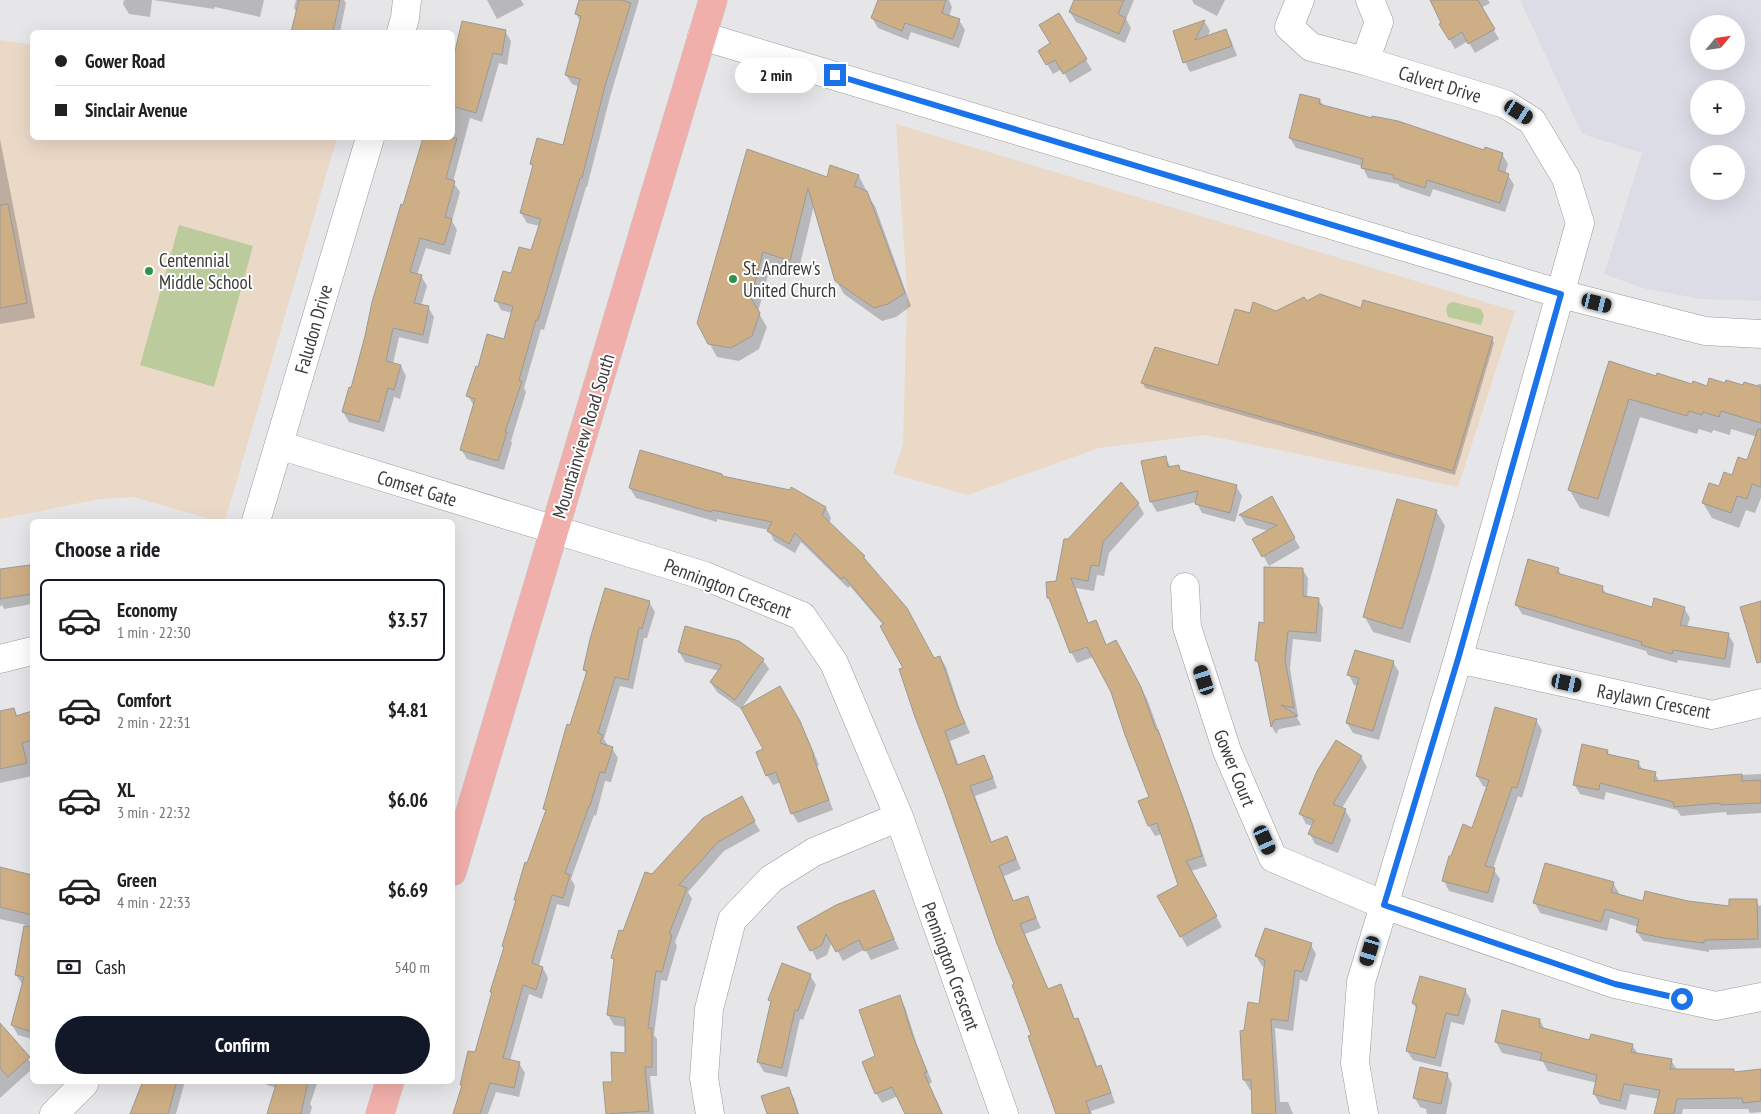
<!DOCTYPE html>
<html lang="en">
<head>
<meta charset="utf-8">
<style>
  :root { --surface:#fff; --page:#f2f2f2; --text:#202124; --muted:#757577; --line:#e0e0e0; --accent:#111827 }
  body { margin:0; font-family:"PT Sans Narrow",sans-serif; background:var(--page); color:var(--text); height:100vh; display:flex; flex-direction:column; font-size:19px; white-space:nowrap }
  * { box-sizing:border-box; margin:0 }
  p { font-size:16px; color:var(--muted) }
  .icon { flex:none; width:28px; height:28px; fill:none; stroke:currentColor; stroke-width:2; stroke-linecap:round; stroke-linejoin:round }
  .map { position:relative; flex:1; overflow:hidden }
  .details { position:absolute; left:30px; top:519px; width:425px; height:565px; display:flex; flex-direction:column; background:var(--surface); border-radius:8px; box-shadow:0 5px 20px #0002 }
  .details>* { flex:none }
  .hud { position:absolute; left:30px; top:30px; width:425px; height:110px; border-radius:8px; box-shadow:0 5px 20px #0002; display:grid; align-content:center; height:110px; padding:0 25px; background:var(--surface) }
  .needle { width:32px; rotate:61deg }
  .buttons { position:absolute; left:1690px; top:15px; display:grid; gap:10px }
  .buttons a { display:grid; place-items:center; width:55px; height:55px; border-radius:50%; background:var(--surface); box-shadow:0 5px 20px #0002; font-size:25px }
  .end { position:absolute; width:22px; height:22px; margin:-11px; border:6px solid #1a73e8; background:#fff; box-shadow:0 0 0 2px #fff }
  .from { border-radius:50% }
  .bubble { position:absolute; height:35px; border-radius:18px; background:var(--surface); box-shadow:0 5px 20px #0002; font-size:16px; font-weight:600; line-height:35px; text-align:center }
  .car { position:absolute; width:15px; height:30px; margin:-15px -8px; border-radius:6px; box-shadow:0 0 4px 1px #0007; background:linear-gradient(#222 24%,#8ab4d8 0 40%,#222 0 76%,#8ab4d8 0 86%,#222 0) }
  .hud b { display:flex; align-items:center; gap:18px; height:48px; font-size:19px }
  .hud b+b { border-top:1px solid var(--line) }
  .hud i { width:12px; height:12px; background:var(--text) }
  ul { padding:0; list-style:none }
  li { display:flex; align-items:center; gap:15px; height:82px; margin:0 10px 8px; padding:0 15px; border:2px solid transparent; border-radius:8px }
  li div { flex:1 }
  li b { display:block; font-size:19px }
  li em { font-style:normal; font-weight:600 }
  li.on { border-color:var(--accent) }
  li>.icon { width:45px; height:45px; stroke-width:1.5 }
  h2 { padding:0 25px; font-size:22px; line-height:60px }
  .pay { display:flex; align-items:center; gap:12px; height:55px; padding:0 25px; font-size:19px }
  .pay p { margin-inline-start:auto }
  .cta { display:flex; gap:10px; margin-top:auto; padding:10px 25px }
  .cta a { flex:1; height:58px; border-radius:30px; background:var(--accent); color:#fff; font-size:20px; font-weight:600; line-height:58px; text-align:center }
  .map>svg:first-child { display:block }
</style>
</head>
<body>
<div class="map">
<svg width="1761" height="1114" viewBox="0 0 1761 1114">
  <rect width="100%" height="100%" fill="#e6e6e9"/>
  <!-- built -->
  <path fill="#dcdce7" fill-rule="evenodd" d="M1520,0H1761V301L1701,299L1642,288L1604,274L1642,153L1582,134ZM1699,24H1736V61H1699ZM1699,89H1736V126H1699ZM1699,154H1736V191H1699Z"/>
  <!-- education -->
  <path fill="#ebd9c8" d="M0,40L32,45V138H337L225,521H217L133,497L100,499L0,519Z
    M896,124L1515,311L1458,487L1205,435L1099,448L968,495L893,474L903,444L907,294Z"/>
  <!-- green -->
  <path fill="#bbcb9c" d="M179,225L253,246L214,387L140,365Z
    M1453,302L1481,309L1484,316L1481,325L1448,317L1446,310L1448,304Z"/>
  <!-- shadow -->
  <path fill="#0003" d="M124,0H152L150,17L129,14L123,4Z
    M153,0H264L260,17L215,7L214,9Z
    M296,0H344L346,3L340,32H293L297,13L294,8Z
    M487,0H521L524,5L497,19Z
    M580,0H639L610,97L587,187H586L544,330L541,329L524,388L526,392L511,441L512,443L504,470L467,459L461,449L474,406L468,396L479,368L504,340L512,313L501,310L496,300L512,275L532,252L540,226L527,223L521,213L534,167L532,164L564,147L580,87L572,84L566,75L581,22L576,14Z
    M879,0H949L952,7L949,17L959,20L965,30L959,48L911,32L908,40L878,28L872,18Z
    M1075,0H1134L1126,19L1131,28L1125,43L1076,22L1070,12Z
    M1192,0H1225L1217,16L1194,4Z
    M1431,0H1488L1490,3L1481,8L1499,39L1475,53L1468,41L1455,49L1441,24L1443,23Z
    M1058,14L1092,70L1070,83L1062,69L1053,74L1039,51L1051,44Z
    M1205,22L1210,31L1207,37L1226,31L1231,40L1237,56L1190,72L1185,62L1174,32Z
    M505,31L511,41L507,65L499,63L482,122L470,118L453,182L460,192L452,221L457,230L450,255L426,248L417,275L421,276L427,286L421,306L428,307L434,317L428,344L399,337L393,364L401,366L406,376L400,399L394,397L384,432L349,422L343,412L351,389L424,138H452V71Z
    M1320,100L1324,107L1485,152L1502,154L1508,164L1505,174L1508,175L1514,185L1505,212L1433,189L1430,197L1400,187L1398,184L1368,178L1362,166L1296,148L1290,138Z
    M0,139L35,318L0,324Z
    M748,151L828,179L831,167L859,176L866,190L865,192L875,206L911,306L896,317L882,321L844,294L836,280L814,205L798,273L771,264L758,312L767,327L759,349L739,361L717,357L698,323Z
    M1306,303L1362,310L1492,338L1494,343L1455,475L1145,388L1143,383L1219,366L1251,314L1276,312Z
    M1609,363L1657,377L1693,385L1708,387L1726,385L1757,387L1758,384H1761V438L1731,429L1730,435L1713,430L1712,433L1699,429L1697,434L1640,417L1609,517L1580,508L1569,489Z
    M1761,447V498L1755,513L1746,510L1739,528L1712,518L1703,503L1748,462Z
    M1165,457L1171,468L1178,466L1181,471L1236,486L1242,496L1235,522L1202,513L1196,502L1157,512L1151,502L1142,462Z
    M722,475L723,478L790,491L791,489L826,508L831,518L829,523L864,557L934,659L940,657L946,667L961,713L970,733L950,741L959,766L984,757L989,766L997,788L975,796L992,843L1007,837L1021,869L1004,876L1014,902L1027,897L1041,928L1025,934L1048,990L1060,986L1066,996L1075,1020L1078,1019L1083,1029L1098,1068L1100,1067L1106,1077L1115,1103L1091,1111L1092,1114H1058L1016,985L946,795L905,669L884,626L850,586L848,588L801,542L795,553L774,541L769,530L717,519V522L636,498L630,488Z
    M1271,498L1300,548L1269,566L1254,539L1269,531L1246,525L1240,515Z
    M1138,503L1144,514L1109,553L1104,576L1097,575L1094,591L1076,588L1089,624L1096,621L1107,646L1122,652L1147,699L1193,824L1207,866L1191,871L1222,927L1187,947L1159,897L1179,885L1162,834L1155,836L1149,826L1140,801L1151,797L1112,692L1093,657L1077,663L1071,652L1054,608L1048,598L1057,582L1068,541Z
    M1436,511L1445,526L1431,576L1410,643L1373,632L1365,617Z
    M32,566V604L4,609L2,605L0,606V571Z
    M1302,569L1308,578L1307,598L1318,599L1323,608L1321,642L1293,639L1290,669L1298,716H1296L1301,725L1279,729L1276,734L1272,727L1260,667L1257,661L1265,624Z
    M1558,569L1562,576L1602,587L1607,595L1652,608H1684L1690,618L1687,627L1728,634L1734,644L1730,668L1678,660L1677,663L1648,655L1646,651L1522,614L1516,604Z
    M649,602L655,612L647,638H644L633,689L620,686L604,739L608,746L612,748L618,758L611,782L605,781L596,816L594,815L571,879L575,886L569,907L557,904L539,966L543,968L548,978L542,999L529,994L510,1061L519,1063L525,1073L519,1097L496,1092L488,1114H454L463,1087L462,1085L476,1054L493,995L491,991L505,948L517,902L516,900L546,812L545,809L587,675L584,670Z
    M679,652L763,660L769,669L741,709L717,692L711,683L719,671L685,662Z
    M1393,662L1399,672L1379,740L1353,733L1347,723L1358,686L1354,685L1349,675Z
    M14,709L18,717L32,713V776L0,783V712Z
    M1536,720L1542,730L1522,798L1518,796L1493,869L1500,879L1493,903L1449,891L1444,881L1473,829L1488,788L1483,786L1477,776Z
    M805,732L819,765L817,766L833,810L798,823L792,813L781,782L773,785L767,775Z
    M1607,751L1610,756L1638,762L1643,770L1655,774L1660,782L1720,776L1761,774V813L1727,815L1726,812L1681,816L1677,810L1606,792L1604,800L1580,794L1574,784Z
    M1361,757L1367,767L1342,808L1345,810L1351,820L1338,853L1315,844L1310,834L1313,826L1306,824L1301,814Z
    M741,798L760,831L724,851L688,892L692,899L675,942L677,946L667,981L661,980L654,1035L657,1039V1076H650L654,1114H607L605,1084L613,1083L626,1054V1027L614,1025L608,1015L615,962L613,958L652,876Z
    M0,868L32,876V1039L18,1035L12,1025L23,985L16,975L26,925L0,919Z
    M1613,883L1619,893L1618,895L1644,903L1688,902L1731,908L1756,900L1759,906L1761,905V948L1709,950V952L1643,941L1637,932L1638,927L1610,918L1607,931L1540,913L1535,903Z
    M873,892L899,949L871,960L865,949L843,961L832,941L827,955L817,960L799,927Z
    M1311,945L1316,954L1307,982L1300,979L1293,1031L1275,1028L1280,1102H1288L1293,1114H1253V1089L1250,1090L1244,1080L1245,1031L1260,1005L1265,967L1262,966L1256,956Z
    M810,975L816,985L803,1020L800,1019L787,1077L764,1072L758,1062L772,1004L770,1000Z
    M1465,990L1471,1000L1464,1025L1451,1022L1441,1067L1413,1060L1407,1051L1417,1010L1413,1003Z
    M899,997L905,1007L917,1045L932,1082L929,1084L943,1114H906L898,1096L882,1103L876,1093L877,1057Z
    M1540,1020L1545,1030L1590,1041L1632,1045L1638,1054L1671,1060L1677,1070H1733L1735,1073L1761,1070V1112L1750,1113L1748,1109H1683L1682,1114H1656L1659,1099L1630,1094L1626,1110L1600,1104L1594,1094L1597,1083L1548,1071L1543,1062L1502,1053L1496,1042Z
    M0,1025L32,1064V1069L0,1098Z
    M1447,1074L1452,1084L1446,1114H1427L1426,1109L1420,1107L1414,1097Z
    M144,1081H185L176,1114H132Z
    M264,1081H318L310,1104L312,1107L310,1114H269L276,1088L267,1085Z
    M788,1088L794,1098L799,1114H768Z"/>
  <!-- building -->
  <path fill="#ceae84" stroke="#9b9996" d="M299,0H340L333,32H291Z
    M579,0H622L631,3L605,86L582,178H580L538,320H536L519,380L522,381L505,432H507L498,461L460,450L475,399L466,396L476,366L478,367L487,334L504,339L513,306L494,301L503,271L511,273L519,247L531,250L541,219L520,213L533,165L530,164L537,138L563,145L580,79L565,75L581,16L575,14Z
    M878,0H946L942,13L960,19L953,39L905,23L902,31L871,18Z
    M1074,0H1124L1118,14L1126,18L1119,34L1069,12Z
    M1430,0H1478L1495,29L1468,44L1462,32L1449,40L1439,24L1441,23Z
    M1059,13L1087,59L1063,74L1055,60L1046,65L1038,51L1050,43L1039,25Z
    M1205,20L1195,40L1226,29L1232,46L1183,63L1173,31Z
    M462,21L506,30L502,55L493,53L476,113L452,106V64Z
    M1300,94L1320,99L1319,104L1372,118V116L1398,121L1484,150L1485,147L1503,153L1498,170L1509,174L1500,203L1427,180L1425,188L1393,178L1394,175L1361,168L1363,159L1289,138Z
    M423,138H457L446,178L455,181L445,217L452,219L444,245L420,238L410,272L422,275L414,303L429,306L423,335L393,328L386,361L401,365L394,390L388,388L379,422L342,412L349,387L351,388L365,336L372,302L389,245L401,204L403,205Z
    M747,149L827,177L830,165L859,175L854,186L867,191L905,293L888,304L874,308L835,281L808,188L790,261L763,252L751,298L760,313L752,336L731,348L708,344L697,323Z
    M8,204L27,303L0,308V205Z
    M1320,294L1361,308L1363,300L1493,337L1453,471L1141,383L1155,347L1218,365L1235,309L1250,313L1253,302L1276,311L1304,297L1307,301Z
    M1609,361L1656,376L1657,373L1692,384L1693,381L1707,386L1709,378L1725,383L1726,380L1743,385L1744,382L1761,387V423L1721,411L1719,417L1703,412L1702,415L1689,411L1687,416L1629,399L1598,499L1568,490Z
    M1758,429H1761V487L1752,484L1747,499L1737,496L1731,513L1702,503L1709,483L1719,486L1724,472L1732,475L1738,457L1747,460Z
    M640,450L722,474V476L790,490L791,487L826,507L822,515L865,556L863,557L907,608L934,658L940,656L956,702L965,723L945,731L957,765L984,755L993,778L970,786L991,842L1007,836L1016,859L999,866L1013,901L1028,896L1036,918L1020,924L1048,989L1061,984L1074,1019L1078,1018L1096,1067L1101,1065L1111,1093L1086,1101L1090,1114H1056L1028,1036L1031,1035L1012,985L1014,984L997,944L945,795L915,717L899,669L903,668L880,626L884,624L844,577L841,579L795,533L789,544L767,531L772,522L712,510L711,512L629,488Z
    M1166,456L1168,467L1179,465L1180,470L1237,485L1230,513L1195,504L1198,491L1150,502L1141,461Z
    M1121,482L1139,503L1103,542L1099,566L1091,565L1088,581L1071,578L1088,623L1096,620L1106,645L1116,640L1141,687L1156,730H1158L1188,812L1202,856L1186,861L1217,916L1180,937L1157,896L1178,885L1157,823L1148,826L1138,801L1149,797L1125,735L1111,692L1087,647L1070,653L1049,598H1047L1046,582L1056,581L1064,539H1068Z
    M1272,496L1295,538L1262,557L1252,539L1277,525L1239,515Z
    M1397,499L1437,510L1423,560L1402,629L1363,617Z
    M1528,559L1559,568L1557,573L1603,586L1602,592L1652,607L1654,598L1685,607L1680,625L1729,633L1725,659L1673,650L1672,654L1641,645L1642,642L1515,605Z
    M30,565L32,594L0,599V569Z
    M1264,567L1303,568V596L1319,598L1316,633L1288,631L1285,660L1294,708L1281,705L1298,716L1274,720L1271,727L1258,661H1255L1259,622L1264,623Z
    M605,588L650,601L642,629L639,628L628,680L615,677L598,733L603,735L600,743L613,747L605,773L600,772L590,806H589L565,873L570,875L563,898L552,895L532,963L543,967L536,990L523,985L503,1058L520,1062L514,1088L490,1083L480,1114H453L462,1085H460L468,1051L475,1052L492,992H490L504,947L502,946L516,900H514L525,862L527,863L546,810L543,809L567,724L570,725L587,671L583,670L590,639Z
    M1761,601V662L1757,663L1740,607Z
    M685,626L739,641L764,659L735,700L710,682L722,665L678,652Z
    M1355,650L1394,661L1373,731L1346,723L1359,678L1347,675Z
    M780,686L800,721L814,755L813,756L829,800L791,814L776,772L766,776L756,752L763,749L741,708Z
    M1495,707L1537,719L1517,788L1512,787L1485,866L1495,868L1488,893L1442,881L1449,856H1451L1463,824L1472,828L1489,780L1476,776Z
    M14,708L16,716L32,711V740L22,743L27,763L0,769V711Z
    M1336,740L1362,756L1333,804L1346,809L1332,844L1308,834L1314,820L1299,814L1317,771Z
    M1582,744L1608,750L1607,754L1639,761L1638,768L1656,772L1654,781L1742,774V781L1761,780V803L1720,805V803L1674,807L1673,802L1600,783L1599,790L1573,785Z
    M742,796L755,821L718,842L679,885L687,888L669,934L672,935L662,972L656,971L648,1028H652V1067H645L649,1111L606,1114L603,1082H612L611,1052L625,1053V1018L607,1015L614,959L611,958L619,930L623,931L645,872L652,874L703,818Z
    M1545,863L1614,882L1611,892L1643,901L1645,891L1688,901L1729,906V899H1757L1758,939L1704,940V943L1663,938L1636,932L1639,919L1605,909L1601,922L1533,903Z
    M0,867L32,875V915L0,907Z
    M874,890L894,939L864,951L859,940L836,952L826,934L822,945L810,951L797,927L836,905Z
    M24,926L32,927V1032L11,1025L24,977L15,975Z
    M1265,928L1312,943L1302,972L1295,970L1288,1021L1271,1019L1276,1114H1252L1251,1080H1243L1240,1031L1244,1030L1248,1002L1259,1004L1265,960L1255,956Z
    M782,963L811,974L798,1011L795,1010L782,1068L757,1062L771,1001L768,1000Z
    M1420,976L1466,989L1458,1016L1446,1013L1435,1058L1406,1051L1417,1005L1412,1003Z
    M900,995L912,1034L927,1072L924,1073L942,1114H905L892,1087L875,1094L862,1062L875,1056L859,1010Z
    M1502,1010L1540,1019L1539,1027L1589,1040L1591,1034L1633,1044L1631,1052L1672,1059L1670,1069H1734V1072L1761,1069V1101L1743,1103L1742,1098L1677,1099L1674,1114H1654L1660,1090L1624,1084L1620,1101L1593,1094L1597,1075L1540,1060L1542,1053L1495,1042Z
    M0,1023L30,1057L8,1077L0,1068Z
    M1420,1067L1448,1073L1441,1104L1413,1098Z
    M143,1081H177L168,1114H130Z
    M277,1081H308L301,1114H267Z
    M789,1087L798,1114H767L761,1096Z"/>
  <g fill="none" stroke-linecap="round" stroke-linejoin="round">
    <!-- minor casing -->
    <g stroke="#999a9c" stroke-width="29">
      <path id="minor" d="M1300,0L1289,27L1311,47L1365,61L1505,104L1532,121L1566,178L1580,223L1458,659L1361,982L1355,1063L1364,1114
        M401,32L405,18L407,0
        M702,36L1561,294L1705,331L1761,334
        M1365,61L1379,22L1370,0
        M279,445L705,576L802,616L834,663L899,817L1004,1114
        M256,521L370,138
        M1185,587L1187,627L1227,751L1273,858L1384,905L1615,984L1716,1006L1761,997
        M0,659L32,651
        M1458,659L1712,715L1761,703
        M54,1114L84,1084L85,1081
        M710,1114L704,1078L709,1009L732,920L771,879L814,852L899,817"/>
    </g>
    <!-- major casing -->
    <g stroke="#c4c4c4" stroke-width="29">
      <path id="major" d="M452,872L713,0
        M380,1114L390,1081"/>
    </g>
    <!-- minor -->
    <use href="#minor" stroke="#fff" stroke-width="28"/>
    <!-- major -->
    <use href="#major" stroke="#f1afab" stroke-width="28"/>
  </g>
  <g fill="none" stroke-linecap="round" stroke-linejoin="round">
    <!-- route -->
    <path stroke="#1a73e8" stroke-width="6" d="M835,75L1561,294L1458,659L1384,905L1615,984L1682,999"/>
  </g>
  <!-- markers -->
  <g fill="#2f9246" stroke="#fff" stroke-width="2">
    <circle cx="149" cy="271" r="5"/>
    <circle cx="733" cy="279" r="5"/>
  </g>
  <g text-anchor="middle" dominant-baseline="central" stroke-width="4" stroke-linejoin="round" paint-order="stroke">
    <!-- street labels -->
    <g font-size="19" fill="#3b3b3c" stroke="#fff">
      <text transform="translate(1440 84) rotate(17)">Calvert Drive</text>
      <text transform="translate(313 329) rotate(-74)">Faludon Drive</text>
      <text transform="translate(583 436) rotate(-73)">Mountainview Road South</text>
      <text transform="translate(417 488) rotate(17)">Comset Gate</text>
      <text transform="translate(728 588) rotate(21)">Pennington Crescent</text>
      <text transform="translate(1654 701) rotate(11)">Raylawn Crescent</text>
      <text transform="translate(1235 768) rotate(68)">Gower Court</text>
      <text transform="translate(951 966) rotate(70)">Pennington Crescent</text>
    </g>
    <!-- poi labels -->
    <g font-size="19" fill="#3b3b3c" stroke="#fff" text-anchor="start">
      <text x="159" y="260">Centennial<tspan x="159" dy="22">Middle School</tspan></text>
      <text x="743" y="268">St. Andrew's<tspan x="743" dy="22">United Church</tspan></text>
    </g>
  </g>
</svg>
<div class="buttons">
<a><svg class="needle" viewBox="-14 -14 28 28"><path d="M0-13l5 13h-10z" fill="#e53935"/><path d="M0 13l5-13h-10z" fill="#757577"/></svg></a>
<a>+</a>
<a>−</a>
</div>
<i class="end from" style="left:1682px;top:999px"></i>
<i class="end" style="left:835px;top:75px"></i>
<div class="bubble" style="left:735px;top:58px;width:82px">2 min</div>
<i class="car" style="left:1519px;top:112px;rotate:123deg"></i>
<i class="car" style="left:1597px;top:303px;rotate:104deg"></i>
<i class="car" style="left:1204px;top:680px;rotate:342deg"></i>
<i class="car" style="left:1567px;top:683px;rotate:102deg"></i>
<i class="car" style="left:1265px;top:840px;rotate:156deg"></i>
<i class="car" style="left:1370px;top:951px;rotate:197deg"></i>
<div class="hud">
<b><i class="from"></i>Gower Road</b>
<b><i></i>Sinclair Avenue</b>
</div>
<section class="details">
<h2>Choose a ride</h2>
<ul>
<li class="on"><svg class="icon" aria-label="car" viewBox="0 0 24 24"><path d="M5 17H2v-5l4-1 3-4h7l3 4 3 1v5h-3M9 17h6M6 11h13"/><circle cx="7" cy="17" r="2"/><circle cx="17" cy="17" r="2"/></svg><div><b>Economy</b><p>1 min · 22:30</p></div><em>$3.57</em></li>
<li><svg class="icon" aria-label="car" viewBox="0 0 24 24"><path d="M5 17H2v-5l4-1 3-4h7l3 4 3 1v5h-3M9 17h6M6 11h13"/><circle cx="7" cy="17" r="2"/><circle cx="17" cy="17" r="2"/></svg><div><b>Comfort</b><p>2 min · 22:31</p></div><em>$4.81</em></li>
<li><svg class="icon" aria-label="car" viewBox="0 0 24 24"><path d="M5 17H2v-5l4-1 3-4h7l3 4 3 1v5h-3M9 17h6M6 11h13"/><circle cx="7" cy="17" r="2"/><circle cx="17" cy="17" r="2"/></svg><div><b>XL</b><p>3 min · 22:32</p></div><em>$6.06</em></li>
<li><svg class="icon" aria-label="car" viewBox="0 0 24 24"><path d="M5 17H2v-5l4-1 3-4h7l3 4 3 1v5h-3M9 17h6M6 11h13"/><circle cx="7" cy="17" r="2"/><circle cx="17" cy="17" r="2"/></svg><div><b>Green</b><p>4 min · 22:33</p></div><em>$6.69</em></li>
</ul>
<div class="pay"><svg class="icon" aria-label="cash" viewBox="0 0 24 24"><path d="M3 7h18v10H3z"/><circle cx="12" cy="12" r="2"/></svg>Cash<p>540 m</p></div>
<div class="cta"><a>Confirm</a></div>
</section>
</div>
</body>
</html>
